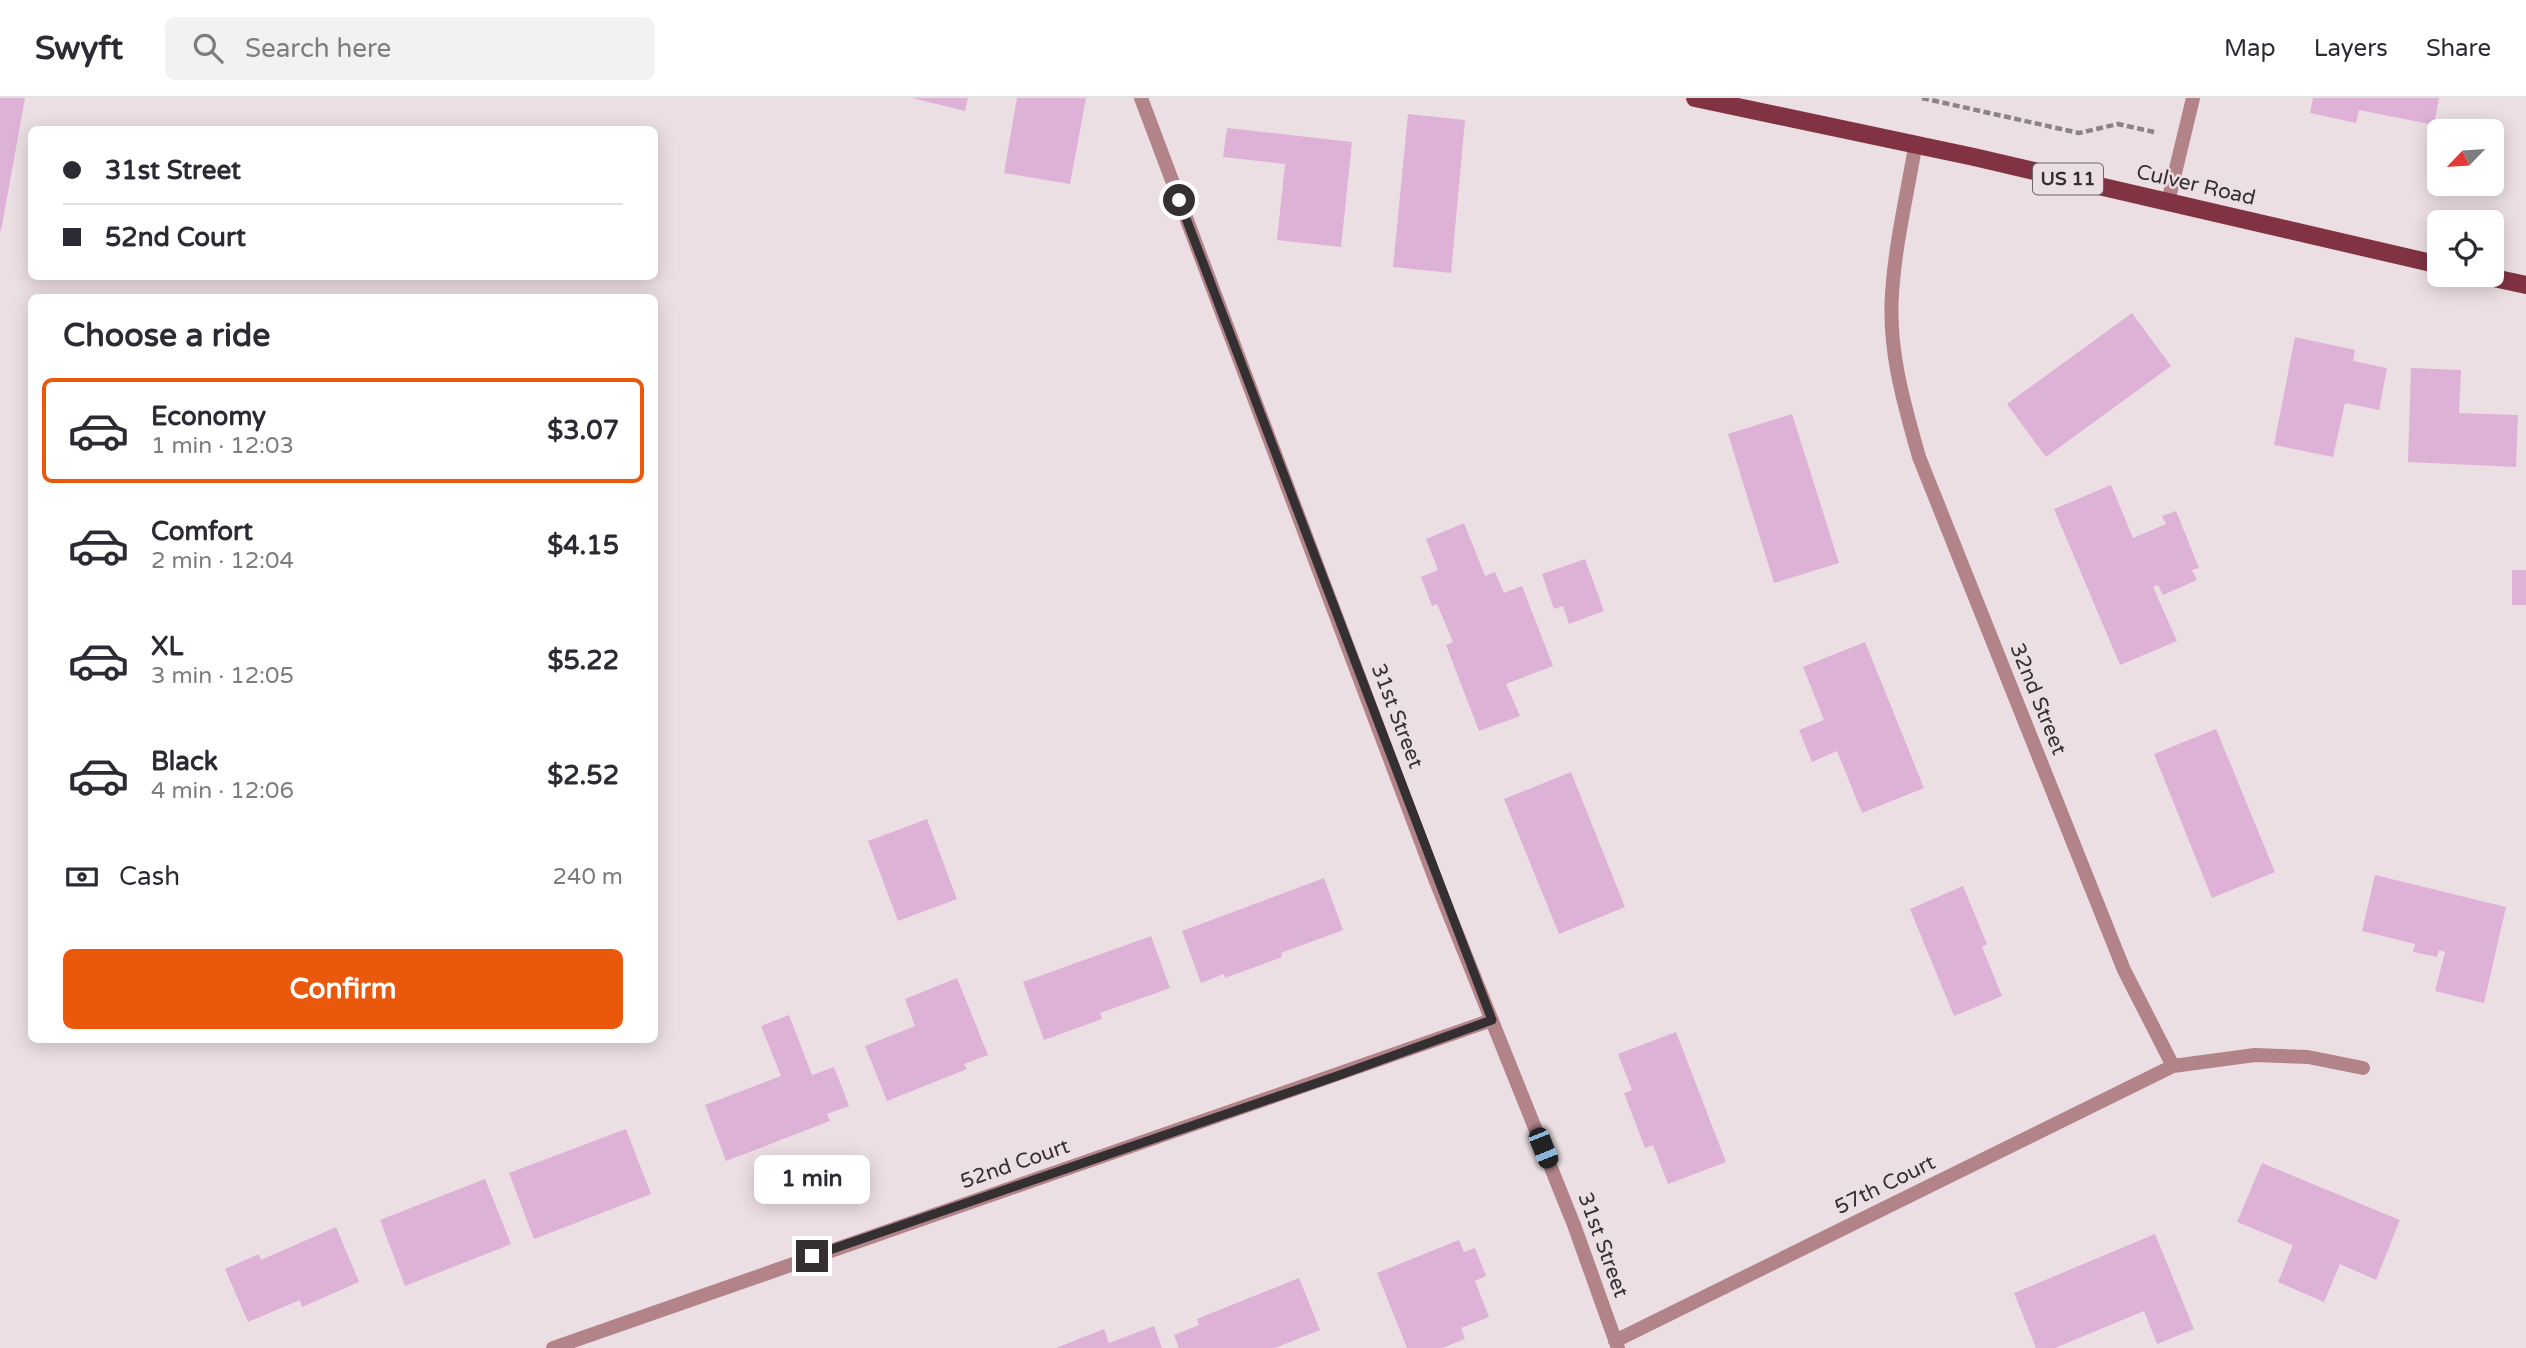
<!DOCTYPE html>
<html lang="en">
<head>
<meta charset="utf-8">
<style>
  :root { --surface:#fff; --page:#f2f2f3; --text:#2b2b33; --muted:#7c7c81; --line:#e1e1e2; --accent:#ea580c }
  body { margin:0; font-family:"Varela Round",sans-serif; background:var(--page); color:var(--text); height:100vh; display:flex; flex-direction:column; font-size:26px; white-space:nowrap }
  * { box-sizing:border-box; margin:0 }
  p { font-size:23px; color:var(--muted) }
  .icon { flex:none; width:38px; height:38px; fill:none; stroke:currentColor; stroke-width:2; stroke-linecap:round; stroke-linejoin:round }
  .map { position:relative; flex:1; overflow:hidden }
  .details { position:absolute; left:28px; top:196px; width:630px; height:749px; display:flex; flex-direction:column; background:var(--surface); border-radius:10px; box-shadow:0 4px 18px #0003 }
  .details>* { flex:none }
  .banner { position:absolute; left:28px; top:28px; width:630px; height:154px; border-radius:10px; box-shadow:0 4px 18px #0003; display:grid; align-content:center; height:154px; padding:0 35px; background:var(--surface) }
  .needle { width:46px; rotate:245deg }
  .tools { position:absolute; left:2427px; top:21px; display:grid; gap:14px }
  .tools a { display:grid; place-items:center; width:77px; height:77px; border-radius:10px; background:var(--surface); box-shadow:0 4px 18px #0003; font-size:35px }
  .end { position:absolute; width:32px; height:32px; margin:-16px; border:9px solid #342f31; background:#fff; box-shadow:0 0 0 4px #fff }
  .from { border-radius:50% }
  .bubble { position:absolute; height:49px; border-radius:10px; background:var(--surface); box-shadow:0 4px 18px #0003; font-size:23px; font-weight:700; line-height:49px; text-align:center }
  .car { position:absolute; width:21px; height:42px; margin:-21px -10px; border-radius:9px; box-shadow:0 0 5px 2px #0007; background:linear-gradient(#222 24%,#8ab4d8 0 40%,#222 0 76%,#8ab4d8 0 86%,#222 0) }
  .banner b { display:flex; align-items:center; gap:24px; height:66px; font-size:26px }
  .banner b+b { border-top:2px solid var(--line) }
  .banner i { width:18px; height:18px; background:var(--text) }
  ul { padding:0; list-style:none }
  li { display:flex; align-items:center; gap:21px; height:105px; margin:0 14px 10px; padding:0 21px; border:4px solid transparent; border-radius:10px }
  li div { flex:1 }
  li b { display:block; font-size:26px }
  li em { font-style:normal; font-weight:700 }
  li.active { border-color:var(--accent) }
  li>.icon { width:63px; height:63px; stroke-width:1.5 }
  h2 { padding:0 35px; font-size:32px; line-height:84px }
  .pay { display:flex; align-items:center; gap:18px; height:77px; padding:0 35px; font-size:26px }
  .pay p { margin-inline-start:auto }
  .action { display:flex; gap:14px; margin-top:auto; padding:14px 35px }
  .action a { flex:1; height:80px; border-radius:10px; background:var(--accent); color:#fff; font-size:28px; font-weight:700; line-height:80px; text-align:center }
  header { display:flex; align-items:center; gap:42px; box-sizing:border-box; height:98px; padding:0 35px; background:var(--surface); border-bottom:2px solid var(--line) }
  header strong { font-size:33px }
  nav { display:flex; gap:38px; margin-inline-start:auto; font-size:24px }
  .search { width:490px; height:63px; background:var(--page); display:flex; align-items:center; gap:18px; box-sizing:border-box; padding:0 24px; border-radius:10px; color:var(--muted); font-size:26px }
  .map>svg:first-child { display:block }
</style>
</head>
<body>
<header>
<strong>Swyft</strong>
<div class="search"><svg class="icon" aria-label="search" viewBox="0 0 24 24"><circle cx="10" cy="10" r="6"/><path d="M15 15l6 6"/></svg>Search here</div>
<nav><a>Map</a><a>Layers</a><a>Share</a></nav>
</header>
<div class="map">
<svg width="2526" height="1250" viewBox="0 0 2526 1250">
  <rect width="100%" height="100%" fill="#ecdfe4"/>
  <!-- building -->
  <path fill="#deb2d6" d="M0,0H25L1,133H0Z
    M912,0H968L965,13Z
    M1017,0H1086L1070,86L1004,75Z
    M2313,0H2439L2434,27L2359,12L2356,25L2310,15Z
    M1408,16L1465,22L1451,175L1393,169Z
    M1227,30L1352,44L1341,149L1277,142L1285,66L1223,59Z
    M2132,215L2171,268L2046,359L2007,306Z
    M2295,239L2355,252L2353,263L2387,270L2379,312L2345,305L2333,359L2274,347Z
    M2411,270L2461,272L2459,315L2518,317L2516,369L2408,364Z
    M1792,316L1839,465L1774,485L1728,336Z
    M2111,387L2133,440L2166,426L2162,418L2176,413L2199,470L2192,472L2197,482L2163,497L2158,487L2153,489L2177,543L2120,567L2054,411Z
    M1464,425L1485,478L1495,474L1504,495L1522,488L1553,568L1506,586L1520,618L1479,633L1446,547L1453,544L1437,506L1432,508L1421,479L1438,472L1426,441Z
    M1585,461L1604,513L1569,526L1563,508L1554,511L1542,476Z
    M2512,472H2526V507H2512Z
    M1865,544L1924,690L1862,715L1837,653L1812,664L1799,632L1824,622L1803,569Z
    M2216,631L2275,774L2212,800L2154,656Z
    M1571,674L1625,809L1559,836L1504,701Z
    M927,721L957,801L898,823L868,743Z
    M2375,777L2506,809L2484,905L2435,893L2445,854L2439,852L2437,859L2413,854L2415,846L2362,833Z
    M1324,780L1343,832L1281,855L1282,859L1225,880L1224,876L1201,885L1182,833Z
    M1963,788L1987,846L1982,849L2002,898L1954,918L1910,811Z
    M1151,838L1170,890L1100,915L1102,921L1044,942L1023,884Z
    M957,880L988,957L964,966L967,971L887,1003L865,948L915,928L905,901Z
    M789,917L812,977L834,969L849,1008L827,1016L830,1023L726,1063L705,1007L781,978L761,928Z
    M1676,934L1726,1064L1668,1086L1653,1047L1645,1050L1624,995L1632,992L1618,956Z
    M626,1031L651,1096L534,1141L509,1075Z
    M2262,1065L2400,1122L2376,1182L2340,1166L2324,1204L2278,1184L2293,1147L2237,1124Z
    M485,1081L511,1146L405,1188L380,1122Z
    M336,1129L359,1184L302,1209L300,1202L248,1224L225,1171L259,1156L261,1162Z
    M2155,1136L2194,1231L2157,1246L2144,1213L2055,1250H2036L2014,1195Z
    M1459,1142L1464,1154L1475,1150L1486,1178L1475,1183L1489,1219L1461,1230L1465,1241L1442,1250H1407L1377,1175Z
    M1299,1180L1320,1232L1275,1250H1179L1174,1237L1199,1227L1197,1221Z
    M1154,1228L1162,1250H1056L1104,1231L1109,1245Z"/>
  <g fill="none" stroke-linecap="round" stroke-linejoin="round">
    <!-- path -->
    <path stroke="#8c8387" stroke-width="4.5" stroke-dasharray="7 3.5" stroke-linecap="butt" d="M1922,0L2079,35L2118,26L2154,34"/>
    <!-- street -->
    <path stroke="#b2848a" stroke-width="14" d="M1141,0L1437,786L1574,1127L1618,1250
      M1915,49C1907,97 1895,147 1892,196C1888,252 1904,306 1919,359L2124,872L2173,968
      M2168,104L2193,0
      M1615,1243L2173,968L2255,957L2308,959L2363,970
      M553,1250L1492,922"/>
    <!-- primary -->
    <path stroke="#813243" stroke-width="18" d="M1695,0L1974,59L2440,167
      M2480,177L2526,187"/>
  </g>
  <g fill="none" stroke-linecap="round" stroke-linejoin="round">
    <!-- route -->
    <path stroke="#342f31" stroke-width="9" d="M812,1158L1334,979L1492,922L1179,102"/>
  </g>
  <g text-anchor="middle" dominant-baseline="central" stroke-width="5" stroke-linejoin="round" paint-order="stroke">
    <!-- shield labels -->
    <rect fill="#ecdfe4" stroke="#6b6467" stroke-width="2" x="2033" y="65.5" width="70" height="31" rx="5"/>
    <g font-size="19" font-weight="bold" fill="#342f31">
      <text x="2068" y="81">US 11</text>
    </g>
    <!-- street labels -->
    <g font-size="21" fill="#342f31" stroke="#ecdfe4">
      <text transform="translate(2196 87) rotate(13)">Culver Road</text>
      <text transform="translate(2038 601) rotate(68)">32nd Street</text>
      <text transform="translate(1397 618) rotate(69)">31st Street</text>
      <text transform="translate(1015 1066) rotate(-19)">52nd Court</text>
      <text transform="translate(1885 1087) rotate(-26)">57th Court</text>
      <text transform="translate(1603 1147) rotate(70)">31st Street</text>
    </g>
  </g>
</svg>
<div class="tools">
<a><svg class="needle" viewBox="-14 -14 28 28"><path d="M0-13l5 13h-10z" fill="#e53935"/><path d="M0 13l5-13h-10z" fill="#7c7c81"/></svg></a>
<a><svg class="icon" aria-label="locate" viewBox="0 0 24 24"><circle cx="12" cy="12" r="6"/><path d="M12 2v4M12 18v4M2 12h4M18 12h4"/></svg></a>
</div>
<i class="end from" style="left:1179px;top:102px"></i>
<i class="end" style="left:812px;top:1158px"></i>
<div class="bubble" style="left:754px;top:1057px;width:116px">1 min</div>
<i class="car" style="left:1543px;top:1050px;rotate:158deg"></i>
<div class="banner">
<b><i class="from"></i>31st Street</b>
<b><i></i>52nd Court</b>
</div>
<section class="details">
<h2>Choose a ride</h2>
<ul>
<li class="active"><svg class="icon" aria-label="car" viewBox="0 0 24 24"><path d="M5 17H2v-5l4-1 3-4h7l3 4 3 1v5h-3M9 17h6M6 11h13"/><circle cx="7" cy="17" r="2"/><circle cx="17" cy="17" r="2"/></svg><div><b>Economy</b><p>1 min · 12:03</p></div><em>$3.07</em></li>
<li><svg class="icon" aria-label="car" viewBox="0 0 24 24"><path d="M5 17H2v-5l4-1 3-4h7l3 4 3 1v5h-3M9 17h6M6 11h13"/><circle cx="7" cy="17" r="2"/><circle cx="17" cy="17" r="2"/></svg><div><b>Comfort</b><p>2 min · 12:04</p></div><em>$4.15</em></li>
<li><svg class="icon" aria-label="car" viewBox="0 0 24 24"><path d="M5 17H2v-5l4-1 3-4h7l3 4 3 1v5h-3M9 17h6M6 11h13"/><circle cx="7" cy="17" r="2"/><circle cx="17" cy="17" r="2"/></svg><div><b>XL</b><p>3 min · 12:05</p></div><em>$5.22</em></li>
<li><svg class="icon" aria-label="car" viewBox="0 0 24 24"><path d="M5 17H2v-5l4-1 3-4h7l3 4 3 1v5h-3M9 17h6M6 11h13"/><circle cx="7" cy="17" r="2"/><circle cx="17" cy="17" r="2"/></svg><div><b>Black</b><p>4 min · 12:06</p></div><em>$2.52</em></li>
</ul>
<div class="pay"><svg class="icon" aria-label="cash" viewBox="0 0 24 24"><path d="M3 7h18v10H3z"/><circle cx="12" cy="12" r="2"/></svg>Cash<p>240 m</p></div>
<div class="action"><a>Confirm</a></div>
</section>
</div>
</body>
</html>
